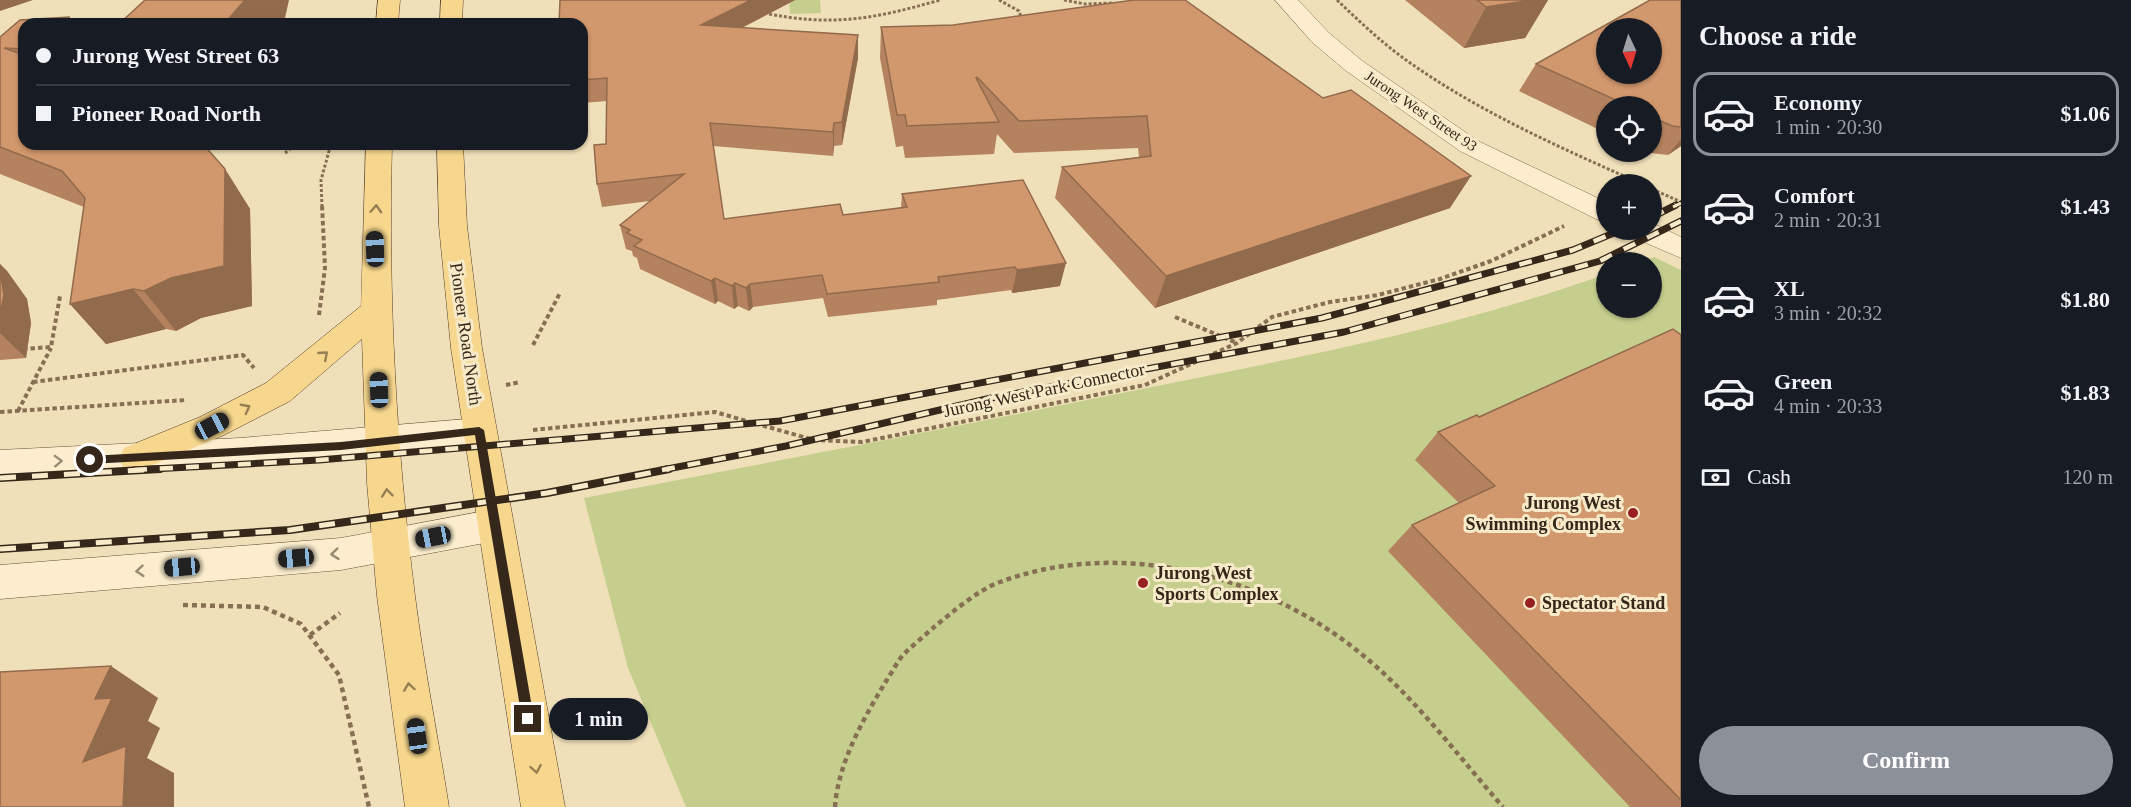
<!DOCTYPE html>
<html lang="en">
<head>
<meta charset="utf-8">
<style>
  :root { --surface:#171b24; --page:#242831; --text:#f1f3f6; --muted:#9ea1a6; --line:#363941; --accent:#8c9099 }
  body { margin:0; font-family:"Times New Roman",serif; background:var(--page); color:var(--text); height:100vh; display:flex; flex-direction:column; font-size:22px; white-space:nowrap }
  * { box-sizing:border-box; margin:0 }
  p { font-size:20px; color:var(--muted) }
  .icon { flex:none; width:33px; height:33px; fill:none; stroke:currentColor; stroke-width:2; stroke-linecap:round; stroke-linejoin:round }
  .map { position:relative; flex:1; overflow:hidden }
  .drawer { display:flex; flex-direction:column; background:var(--surface); width:450px }
  .drawer>* { flex:none }
  .hud { position:absolute; left:18px; top:18px; width:570px; height:132px; border-radius:18px; box-shadow:0 2px 4px #0004; display:grid; align-content:center; height:132px; padding:0 18px; background:var(--surface) }
  .needle { width:39px; rotate:176deg }
  .buttons { position:absolute; left:1596px; top:18px; display:grid; gap:12px }
  .buttons a { display:grid; place-items:center; width:66px; height:66px; border-radius:50%; background:var(--surface); box-shadow:0 2px 4px #0004; font-size:30px }
  .end { position:absolute; width:27px; height:27px; margin:-14px; border:8px solid #35271a; background:#fff; box-shadow:0 0 0 3px #fff }
  .from { border-radius:50% }
  .bubble { position:absolute; height:42px; border-radius:21px; background:var(--surface); box-shadow:0 2px 4px #0004; font-size:20px; font-weight:800; line-height:42px; text-align:center }
  .car { position:absolute; width:18px; height:36px; margin:-18px -9px; border-radius:8px; box-shadow:0 0 4px 2px #0007; background:linear-gradient(#222 24%,#8ab4d8 0 40%,#222 0 76%,#8ab4d8 0 86%,#222 0) }
  .hud b { display:flex; align-items:center; gap:21px; height:57px; font-size:22px }
  .hud b+b { border-top:2px solid var(--line) }
  .hud i { width:15px; height:15px; background:var(--text) }
  ul { padding:0; list-style:none }
  li { display:flex; align-items:center; gap:18px; height:84px; margin:0 12px 9px; padding:0 6px; border:3px solid transparent; border-radius:18px }
  li div { flex:1 }
  li b { display:block; font-size:22px }
  li em { font-style:normal; font-weight:800 }
  li.current { border-color:var(--accent) }
  li>.icon { width:54px; height:54px; stroke-width:1.5 }
  h2 { padding:0 18px; font-size:27px; line-height:72px }
  .pay { display:flex; align-items:center; gap:15px; height:66px; padding:0 18px; font-size:22px }
  .pay p { margin-inline-start:auto }
  .primary-button { display:flex; gap:12px; margin-top:auto; padding:12px 18px }
  .primary-button a { flex:1; height:69px; border-radius:36px; background:var(--accent); color:#fff; font-size:24px; font-weight:800; line-height:69px; text-align:center }
  main { display:flex; flex:1; min-height:0 }
  .map>svg:first-child { display:block }
</style>
</head>
<body>
<main>
<div class="map">
<svg width="1681" height="807" viewBox="0 0 1681 807">
  <rect width="100%" height="100%" fill="#f0e0ba"/>
  <!-- green -->
  <path fill="#c6ce8e" d="M789,0H820L821,13L790,14Z
    M1654,257L1681,270V807H686L628,668L584,498C773,462 963,425 1152,387C1305,356 1459,327 1606,274V308H1652V262H1639Z"/>
  <g fill="none" stroke-linecap="round" stroke-linejoin="round">
    <!-- street casing -->
    <g stroke="#876f53" stroke-width="1">
      <path id="street" d="M1275,0H1298L1328,32L1361,60L1478,141L1606,202V222L1596,219L1460,151L1345,70L1312,42Z
        M1652,223L1681,237V258L1632,237L1628,230H1652Z"/>
    </g>
    <!-- secondary casing -->
    <g stroke="#695037" stroke-width="1">
      <path id="secondary" d="M479,418L491,421L496,431L491,441L479,444L240,466L0,478V450L240,438Z
        M495,509L508,514L513,525L508,536L495,541L341,570L0,599V565L341,538Z"/>
    </g>
    <!-- primary casing -->
    <g stroke="#543d29" stroke-width="1">
      <path id="primary" d="M378,0H400L398,24H376Z
        M441,0H463L462,24H440Z
        M366,144H392C388,296 396,446 415,596C424,667 438,737 449,807H405L377,596L367,483L362,339L290,401L224,435L136,472L124,468L119,458L124,448L200,417L266,383L361,306Z
        M437,144H463L467,226L482,348L565,807H521L451,348L439,226Z"/>
    </g>
    <!-- path-far2 -->
    <path stroke="#876f53" stroke-width="3" stroke-dasharray="3 2" stroke-linecap="butt" d="M999,0L1019,11L1022,20
      M1064,0L1085,4L1114,3
      M1337,0C1359,21 1381,42 1406,60C1479,112 1561,148 1642,184
      M764,13C832,27 874,19 940,0
      M285,153L297,144
      M1652,189L1681,202
      M322,207L321,180L331,144"/>
    <!-- path-far1 -->
    <path stroke="#876f53" stroke-width="4" stroke-dasharray="4.5 3" stroke-linecap="butt" d="M319,315L325,268L322,205
      M1175,317L1237,343
      M533,345L560,293
      M23,349L51,347L60,296
      M33,382L243,355L254,368
      M506,385L520,382
      M18,411L51,348
      M0,412L186,400
      M533,430L715,412L814,440L862,442L1145,385L1237,343L1272,317L1330,302L1378,295L1440,279L1491,261L1564,226"/>
    <!-- path -->
    <path stroke="#876f53" stroke-width="4.5" stroke-dasharray="5 4" stroke-linecap="butt" d="M183,605L263,607L301,624L339,675L369,807
      M310,635L340,613
      M835,807C838,762 865,716 888,678C893,671 897,662 903,655C912,646 923,637 933,628C951,613 978,590 1000,582C1121,537 1268,575 1365,657C1416,699 1459,757 1503,807"/>
    <!-- street -->
    <use href="#street" fill="#fbedcd" fill-rule="evenodd"/>
    <!-- secondary -->
    <use href="#secondary" fill="#fbedcd" fill-rule="evenodd"/>
    <!-- primary -->
    <use href="#primary" fill="#f7d78d" fill-rule="evenodd"/>
    <!-- rail-far2 casing -->
    <g stroke="#35271a" stroke-width="4.5">
      <path id="rail-far2" d="M1673,207L1681,203"/>
    </g>
    <!-- rail-far1 casing -->
    <g stroke="#35271a" stroke-width="7">
      <path id="rail-far1" d="M1652,217L1676,205
        M134,470L319,460L780,421L1322,318L1573,250L1621,230
        M662,470L786,446L991,398L1344,332L1600,261L1681,221"/>
    </g>
    <!-- rail casing -->
    <g stroke="#35271a" stroke-width="8">
      <path id="rail" d="M0,478L160,469
        M0,549L290,530L547,493L669,469"/>
    </g>
    <!-- rail-far2 -->
    <use href="#rail-far2" stroke="#f7eac9" stroke-width="3" stroke-dasharray="10" stroke-linecap="butt"/>
    <!-- rail-far1 -->
    <use href="#rail-far1" stroke="#f7eac9" stroke-width="4.5" stroke-dasharray="13" stroke-linecap="butt"/>
    <!-- rail -->
    <use href="#rail" stroke="#f7eac9" stroke-width="5" stroke-dasharray="16" stroke-linecap="butt"/>
  </g>
  <!-- wall -->
  <path fill="#b4825e" d="M560,0H795L742,28L858,58L842,145L834,146L833,156L713,146L724,219L843,215L901,208L902,194L1060,286L1012,293L1011,290L937,300V305L828,317L823,298L753,307L749,311L738,306L734,309L718,301L715,304L640,269L637,258L633,256L632,251L626,249L620,225L650,201L602,207L597,184L606,144L607,101L582,103V24Z
    M1405,0H1548L1525,38L1464,48Z
    M1681,0V146L1668,155L1650,153L1646,152H1652V106H1606V133L1519,91L1536,64Z
    M69,17L75,24H24V144H203L225,169L250,209L252,306L201,318L176,331L166,329L106,344L70,304L84,207L0,174V37L20,20Z
    M881,27L1450,208L1155,308L1055,198L1062,167L1139,157L1138,148L1014,153L997,134L994,154L905,158L903,146L896,147L880,58Z
    M0,264L7,271L27,299L31,323L26,358L0,360Z
    M1681,335V807H1630L1388,551L1412,525L1459,503L1415,460L1438,432L1479,417Z"/>
  <!-- shaded-wall -->
  <path fill="#926a4c" d="M0,0H33L0,11Z
    M245,0H289L285,18L279,24H224Z
    M751,0H795L704,47L701,25Z
    M1532,0H1548L1525,38L1464,48L1486,7Z
    M69,17L75,24H67Z
    M858,35V58L842,145V122Z
    M834,123V146L833,156V132Z
    M1681,139V146L1668,155Z
    M225,169L250,209L252,306L201,318L176,331L144,291Z
    M1471,176L1450,208L1155,308L1166,276Z
    M1066,263L1060,286L1012,293L1017,270Z
    M0,264L7,271L27,299L31,323L26,358L0,333Z
    M715,278L718,301L715,304L711,281Z
    M735,283L738,306L734,309L732,286Z
    M750,284L753,307L749,311L746,288Z
    M133,289L166,329L106,344L70,304Z
    M111,666L158,698L148,721L160,728L147,758L174,773V807H123L83,762L95,699Z"/>
  <!-- building -->
  <path fill="#d1976d" stroke="#926a4c" stroke-width="1.5" fill-rule="evenodd" d="M145,0H245L224,24H119Z
    M560,0H751L701,25L858,35L842,122L834,123L833,132L710,123L724,219L840,204L843,215L907,207L902,194L1023,180L1066,263L1017,270L1015,267L938,277L939,282L827,294L822,275L750,284L746,288L735,283L732,286L715,278L711,281L634,246L642,240L627,233L630,230L620,225L684,174L597,184L594,145L606,144L607,78L582,80V24H559Z
    M1134,0H1185L1323,98L1351,90L1471,176L1166,276L1062,167L1151,156L1147,116L1019,121L977,77L976,78L999,122L907,126L905,115H897L881,27L953,25Z
    M1477,0H1532L1486,7Z
    M1650,0H1681V127L1672,126L1652,117V106H1629L1536,64ZM1606,28H1652V74H1606Z
    M69,17L67,24H24V49L4,48L24,55V144H203L225,169L224,266L171,278L144,291L133,289L70,304L85,198L62,171L0,147V37L20,20Z
    M0,271L4,295L0,315Z
    M1673,329L1681,335V800L1412,525L1495,486L1438,432L1477,415L1479,417Z
    M111,666L95,699L112,698L83,762L126,746L123,807H0V672Z"/>
  <!-- one-way arrows -->
  <defs><path id="oneway-chevron" d="M-2-3.5L2.5 0L-2 3.5" fill="none" stroke-width="1.6" stroke-linecap="round" stroke-linejoin="round" transform="scale(1.5)"/></defs>
  <g stroke="#967f54">
    <use href="#oneway-chevron" transform="translate(376 209) rotate(-87)"/>
    <use href="#oneway-chevron" transform="translate(324 355) rotate(-41)"/>
    <use href="#oneway-chevron" transform="translate(246 408) rotate(-28)"/>
    <use href="#oneway-chevron" transform="translate(387 493) rotate(-96)"/>
    <use href="#oneway-chevron" transform="translate(409 687) rotate(-98)"/>
    <use href="#oneway-chevron" transform="translate(536 769) rotate(80)"/>
  </g>
  <g stroke="#988a74">
    <use href="#oneway-chevron" transform="translate(58 461) rotate(-2)"/>
    <use href="#oneway-chevron" transform="translate(335 554) rotate(174)"/>
    <use href="#oneway-chevron" transform="translate(140 571) rotate(175)"/>
  </g>
  <!-- route -->
  <path fill="#35271a" d="M479,427L484,430L534,719L532,723L528,725L523,723L522,719L475,435L341,450L90,464L85,460L90,456L341,442Z"/>
  <!-- markers -->
  <g fill="#992020" stroke="#f7eac9" stroke-width="2">
    <circle cx="1633" cy="513" r="6"/>
    <circle cx="1143" cy="583" r="6"/>
    <circle cx="1530" cy="603" r="6"/>
  </g>
  <g text-anchor="middle" dominant-baseline="central" stroke-width="6" stroke-linejoin="round" paint-order="stroke">
    <!-- far-street labels -->
    <g font-size="15" fill="#35271a" stroke="#f7eac9">
      <text transform="translate(1421 111) rotate(34)">Jurong West Street 93</text>
    </g>
    <!-- street labels -->
    <g font-size="18" fill="#35271a" stroke="#f7eac9">
      <text transform="translate(466 334) rotate(82)">Pioneer Road North</text>
      <text transform="translate(1044 390) rotate(-12)">Jurong West Park Connector</text>
    </g>
    <!-- poi labels -->
    <g font-size="18" font-weight="bold" fill="#35271a" stroke="#f7eac9" text-anchor="start">
      <text x="1621" y="503" text-anchor="end">Jurong West<tspan x="1621" dy="21">Swimming Complex</tspan></text>
      <text x="1155" y="573">Jurong West<tspan x="1155" dy="21">Sports Complex</tspan></text>
      <text x="1542" y="603">Spectator Stand</text>
    </g>
  </g>
</svg>
<div class="buttons">
<a><svg class="needle" viewBox="-14 -14 28 28"><path d="M0-13l5 13h-10z" fill="#e53935"/><path d="M0 13l5-13h-10z" fill="#9ea1a6"/></svg></a>
<a><svg class="icon" aria-label="locate" viewBox="0 0 24 24"><circle cx="12" cy="12" r="6"/><path d="M12 2v4M12 18v4M2 12h4M18 12h4"/></svg></a>
<a>+</a>
<a>−</a>
</div>
<i class="end from" style="left:90px;top:460px"></i>
<i class="end" style="left:528px;top:719px"></i>
<div class="bubble" style="left:549px;top:698px;width:99px">1 min</div>
<i class="car" style="left:375px;top:249px;rotate:358deg"></i>
<i class="car" style="left:379px;top:390px;rotate:358deg"></i>
<i class="car" style="left:212px;top:426px;rotate:62deg"></i>
<i class="car" style="left:433px;top:537px;rotate:259deg"></i>
<i class="car" style="left:296px;top:558px;rotate:265deg"></i>
<i class="car" style="left:182px;top:567px;rotate:265deg"></i>
<i class="car" style="left:417px;top:736px;rotate:352deg"></i>
<div class="hud">
<b><i class="from"></i>Jurong West Street 63</b>
<b><i></i>Pioneer Road North</b>
</div>
</div>
<section class="drawer">
<h2>Choose a ride</h2>
<ul>
<li class="current"><svg class="icon" aria-label="car" viewBox="0 0 24 24"><path d="M5 17H2v-5l4-1 3-4h7l3 4 3 1v5h-3M9 17h6M6 11h13"/><circle cx="7" cy="17" r="2"/><circle cx="17" cy="17" r="2"/></svg><div><b>Economy</b><p>1 min · 20:30</p></div><em>$1.06</em></li>
<li><svg class="icon" aria-label="car" viewBox="0 0 24 24"><path d="M5 17H2v-5l4-1 3-4h7l3 4 3 1v5h-3M9 17h6M6 11h13"/><circle cx="7" cy="17" r="2"/><circle cx="17" cy="17" r="2"/></svg><div><b>Comfort</b><p>2 min · 20:31</p></div><em>$1.43</em></li>
<li><svg class="icon" aria-label="car" viewBox="0 0 24 24"><path d="M5 17H2v-5l4-1 3-4h7l3 4 3 1v5h-3M9 17h6M6 11h13"/><circle cx="7" cy="17" r="2"/><circle cx="17" cy="17" r="2"/></svg><div><b>XL</b><p>3 min · 20:32</p></div><em>$1.80</em></li>
<li><svg class="icon" aria-label="car" viewBox="0 0 24 24"><path d="M5 17H2v-5l4-1 3-4h7l3 4 3 1v5h-3M9 17h6M6 11h13"/><circle cx="7" cy="17" r="2"/><circle cx="17" cy="17" r="2"/></svg><div><b>Green</b><p>4 min · 20:33</p></div><em>$1.83</em></li>
</ul>
<div class="pay"><svg class="icon" aria-label="cash" viewBox="0 0 24 24"><path d="M3 7h18v10H3z"/><circle cx="12" cy="12" r="2"/></svg>Cash<p>120 m</p></div>
<div class="primary-button"><a>Confirm</a></div>
</section>
</main>
</body>
</html>
